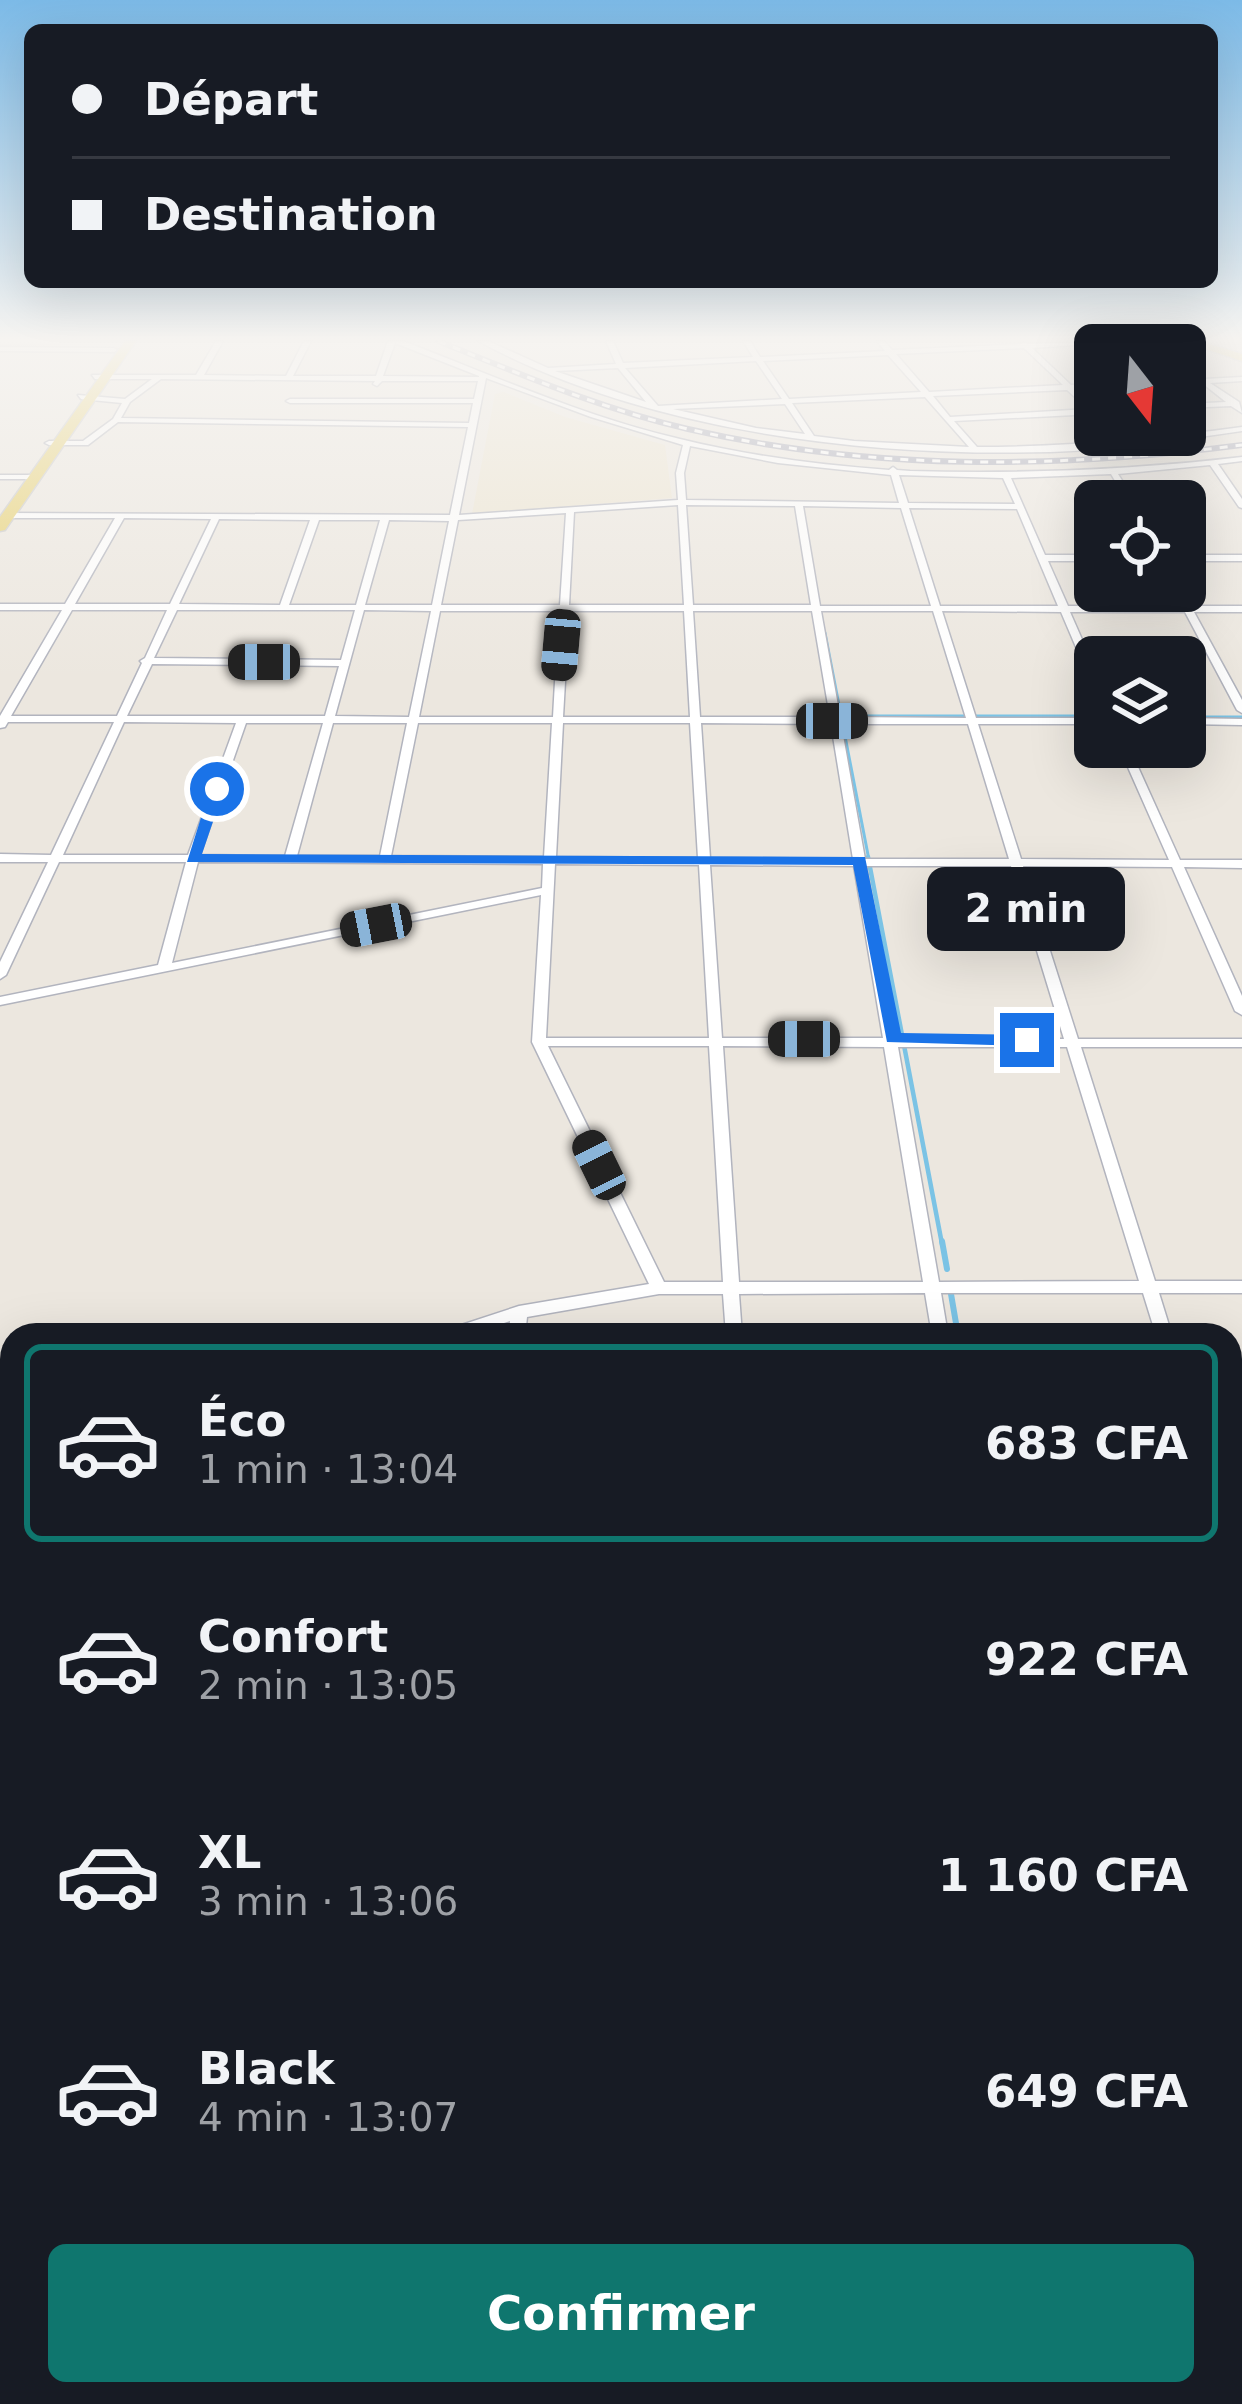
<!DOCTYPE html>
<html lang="fr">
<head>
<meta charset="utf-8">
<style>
  :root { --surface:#171b24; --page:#242831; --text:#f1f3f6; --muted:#9ea1a6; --line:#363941; --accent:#0f766e }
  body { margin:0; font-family:"DejaVu Sans",sans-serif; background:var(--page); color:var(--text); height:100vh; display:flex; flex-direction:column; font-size:45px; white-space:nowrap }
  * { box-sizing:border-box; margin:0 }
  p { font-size:39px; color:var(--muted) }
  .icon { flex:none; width:66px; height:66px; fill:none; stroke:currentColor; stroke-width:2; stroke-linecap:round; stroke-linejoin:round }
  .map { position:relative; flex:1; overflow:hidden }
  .side { position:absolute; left:0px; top:1323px; width:1242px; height:1083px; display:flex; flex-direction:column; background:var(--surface); border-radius:36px 36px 0 0; box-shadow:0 12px 48px #0002 }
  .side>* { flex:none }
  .hud { position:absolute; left:24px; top:24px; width:1194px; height:264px; border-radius:18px; box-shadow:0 12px 48px #0002; display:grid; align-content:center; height:264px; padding:0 48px; background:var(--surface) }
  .needle { width:78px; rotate:163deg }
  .controls { position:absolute; left:1074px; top:324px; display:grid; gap:24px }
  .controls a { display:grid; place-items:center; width:132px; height:132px; border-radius:18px; background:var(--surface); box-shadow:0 12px 48px #0002; font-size:60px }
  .end { position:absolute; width:54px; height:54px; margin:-27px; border:15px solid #1a73e8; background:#fff; box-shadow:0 0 0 6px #fff }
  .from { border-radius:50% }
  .bubble { position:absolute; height:84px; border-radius:18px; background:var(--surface); box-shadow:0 12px 48px #0002; font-size:39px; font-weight:600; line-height:84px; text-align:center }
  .car { position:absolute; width:36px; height:72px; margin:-36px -18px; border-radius:15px; box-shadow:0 0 9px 3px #0007; background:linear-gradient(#222 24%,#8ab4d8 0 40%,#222 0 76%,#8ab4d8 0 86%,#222 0) }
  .hud b { display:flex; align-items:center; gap:42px; height:114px; font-size:45px }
  .hud b+b { border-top:3px solid var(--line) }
  .hud i { width:30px; height:30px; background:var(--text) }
  ul { padding:21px 0 0; list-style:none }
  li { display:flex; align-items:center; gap:36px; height:198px; margin:0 24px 18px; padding:0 24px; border:6px solid transparent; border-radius:18px }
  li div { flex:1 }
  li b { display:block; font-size:45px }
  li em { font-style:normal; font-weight:600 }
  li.active { border-color:var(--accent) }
  li>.icon { width:108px; height:108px; stroke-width:1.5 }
  .primary-button { display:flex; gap:24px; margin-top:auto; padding:24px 48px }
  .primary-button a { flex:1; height:138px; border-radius:18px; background:var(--accent); color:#fff; font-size:48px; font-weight:600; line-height:138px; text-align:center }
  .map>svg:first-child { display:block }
</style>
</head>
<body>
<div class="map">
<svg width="1242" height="2404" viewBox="0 0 1242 2404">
  <rect width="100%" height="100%" fill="#ece7df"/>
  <!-- education -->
  <path fill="#ece4d0" d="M504,392L565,417L665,445L672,498L472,514L495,394Z"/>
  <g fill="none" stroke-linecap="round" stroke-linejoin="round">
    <!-- stream-far3 -->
    <path stroke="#7bc3e5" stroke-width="3" d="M825,633L869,860
      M843,716H1095
      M1185,717H1242"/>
    <!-- stream-far2 -->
    <path stroke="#7bc3e5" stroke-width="4.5" d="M868,857L942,1244"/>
    <!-- stream-far1 -->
    <path stroke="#7bc3e5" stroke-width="6" d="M942,1241L947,1269
      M951,1294L958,1335"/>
    <!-- stream -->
    <path stroke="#7bc3e5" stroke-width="8" d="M726,2404L728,2394"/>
    <!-- street casing -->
    <g stroke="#b2b4be" stroke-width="3">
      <path id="street" d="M216,341H223L204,375L286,376L304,341H311L293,376H376L388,341H403C494,376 585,417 680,439C749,456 819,465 889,470L893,467L897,470L910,471C1023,474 1131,470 1242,457V461L1218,464L1242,499V508L1239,507L1210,465L1118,474L1135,501H1127L1111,474L1011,478L1045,555H1095V561H1048L1068,606H1242V612H1194L1242,700V713L1237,710L1185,612H1070L1095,669V683L1090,680L1061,612L942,611L976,718H1095V724H978L1021,859L1169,860L1119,747H1129L1180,860H1242V868L1184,867L1242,996V1015L1235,1011L1172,867L1023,866L1078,1039H1242V1047H1081L1155,1281H1242V1293H1159L1172,1335H1156L1143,1293H941L948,1335H932L925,1293L739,1294L742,1335H726L723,1294H659L527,1317L525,1335H509L510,1321L468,1335H441L443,1331L519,1306L649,1284L532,1042L541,895L0,1005V997L158,965L186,862H59L6,975L0,979V962L48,862H0V854L51,855L114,722H8L5,727L0,728V716L62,610H0V604H65L115,518H9L6,517V513L450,515L468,427L118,422L88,445H49L45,443L49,441H83L113,419L122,403L81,399L78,395L125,399L152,379H95L92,375H196ZM395,343L479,376V377L383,376ZM486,378L591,417L683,445L676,473L678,500L459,515ZM161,379L375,381L373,384L377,386L382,381H478L474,399H290L286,401L290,403H473L469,423L121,418L130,402ZM690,446L778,463L891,475L899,503L686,500L684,473ZM899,475L1003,478L1015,504L908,503ZM678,505L684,605H569L574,512ZM686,505L795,506L811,605H693ZM803,506L901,508L931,606H820ZM909,508L1017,509L1058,606H940ZM566,513L560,605H441L458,520ZM124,518L211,519L170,604H75ZM219,519L310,520L280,605L179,604ZM319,520H380L356,605H289ZM389,520L449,521L432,605H365ZM72,610H167L145,658L140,661L142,663L117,716H11ZM177,610H355L341,660L154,658ZM364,610L431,611L409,717L335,716ZM440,611H559L553,717H419ZM569,611H684L690,717H563ZM693,611H812L830,717H700ZM821,611H933L966,718L840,717ZM152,664L339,666L325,716H127ZM124,722L236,723L188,855H63ZM246,723H323L285,856L200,855ZM333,723H407L380,856H297ZM418,723H552L544,857L391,856ZM563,723H690L698,858L556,857ZM701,723L831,724L853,859L710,858ZM841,724H968L1009,859H865ZM198,862L543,864L542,888L172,963ZM555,864L699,865L709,1038H546ZM710,865L854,866L883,1038H722ZM866,866H1011L1064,1039L896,1038ZM548,1046H709L723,1282H664ZM723,1046L884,1047L923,1282H739ZM898,1047H1067L1139,1281L939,1282Z
        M478,341H488L548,368L616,364L606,341H613L623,363L753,357L743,341H750L760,357L885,351L877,341H884L892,350L1021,344L1024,342L1028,344L1132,341L1032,348L1071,385L1095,384V388L1075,389L1095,408V414L954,421L977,447C1067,447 1154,439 1242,427V431C1178,440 1114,450 1050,452C862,457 645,431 478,341ZM1024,348L1063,385L929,392L896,354ZM888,355L921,392L789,399L763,361ZM756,361L782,399L658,406L625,368ZM618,368L646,402L555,371ZM1067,390L1088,409L950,417L933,396ZM925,397L969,447L854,441L814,436L792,403ZM785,404L805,434L756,428L673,409Z
        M1149,341H1156L1159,345H1152Z
        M0,347L114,348L117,350L114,352L0,351Z
        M1185,365L1205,379L1242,377V381L1210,383L1239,402L1242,413L1231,406L1185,408V404L1226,402L1202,383L1185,384V380L1196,379L1185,370Z
        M0,475H34L38,477L34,479H0Z
        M1185,555H1242V561H1185Z
        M1185,718L1242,719V725L1185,724Z
        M12,1471V1485L0,1489V1475Z
        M1230,1533L1236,1536L1242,1550V1587L1235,1585L1230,1570Z
        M1230,1617L1242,1618V1634L1230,1633Z
        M12,1625V1641L0,1642V1626Z
        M12,1882V1939L8,1951L0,1954V1898L4,1885Z
        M0,2118H12V2142H0Z
        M1230,2126H1242V2150H1230Z"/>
    </g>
    <!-- primary casing -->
    <g stroke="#c8c8c8" stroke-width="3">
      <path id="primary" d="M125,341H136L5,530L0,531V517Z
        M1181,341H1199L1242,354V361Z"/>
    </g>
    <!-- street -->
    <use href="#street" fill="#fff" fill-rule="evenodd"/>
    <!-- primary -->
    <use href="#primary" fill="#e6cf6a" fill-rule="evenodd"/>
    <!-- rail casing -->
    <g stroke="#a2a4b4" stroke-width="6">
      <path id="rail" d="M438,341C520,374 601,409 688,429C871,471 1056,469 1242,445"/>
    </g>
    <!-- rail -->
    <use href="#rail" stroke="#fff" stroke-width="3" stroke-dasharray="8" stroke-linecap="butt"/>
  </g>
  <!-- sky -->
  <linearGradient id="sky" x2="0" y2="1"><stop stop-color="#7cbae7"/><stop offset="0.5" stop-color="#f6f4f1"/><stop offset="1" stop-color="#f6f4f1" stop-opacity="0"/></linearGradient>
  <rect width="1242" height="678" fill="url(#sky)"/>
  <!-- route -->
  <path fill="#1a73e8" d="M217,784L224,789L202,854L865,857L901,1033L1027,1035L1035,1040L1027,1046L887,1042L853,865L187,862L210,789Z"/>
</svg>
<div class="controls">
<a><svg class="needle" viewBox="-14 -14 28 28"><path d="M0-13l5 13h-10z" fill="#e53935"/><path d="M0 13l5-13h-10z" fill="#9ea1a6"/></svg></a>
<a><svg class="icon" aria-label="locate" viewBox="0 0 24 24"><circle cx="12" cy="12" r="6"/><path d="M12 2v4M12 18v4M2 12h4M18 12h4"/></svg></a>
<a><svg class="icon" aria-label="layers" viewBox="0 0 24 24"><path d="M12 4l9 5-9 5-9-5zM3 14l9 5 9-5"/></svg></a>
</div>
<i class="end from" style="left:217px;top:789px"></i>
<i class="end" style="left:1027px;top:1040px"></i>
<div class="bubble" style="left:927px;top:867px;width:198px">2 min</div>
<i class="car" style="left:561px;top:645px;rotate:185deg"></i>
<i class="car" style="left:264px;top:662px;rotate:270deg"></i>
<i class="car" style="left:832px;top:721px;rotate:90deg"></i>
<i class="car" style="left:376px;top:925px;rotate:259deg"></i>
<i class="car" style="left:804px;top:1039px;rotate:270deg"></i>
<i class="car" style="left:599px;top:1165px;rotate:334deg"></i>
<div class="hud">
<b><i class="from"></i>Départ</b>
<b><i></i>Destination</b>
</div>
<section class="side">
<ul>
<li class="active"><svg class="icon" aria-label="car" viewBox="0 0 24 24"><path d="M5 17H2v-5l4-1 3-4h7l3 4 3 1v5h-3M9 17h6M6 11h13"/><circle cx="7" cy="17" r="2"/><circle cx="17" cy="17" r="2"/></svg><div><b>Éco</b><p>1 min · 13:04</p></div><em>683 CFA</em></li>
<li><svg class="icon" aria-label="car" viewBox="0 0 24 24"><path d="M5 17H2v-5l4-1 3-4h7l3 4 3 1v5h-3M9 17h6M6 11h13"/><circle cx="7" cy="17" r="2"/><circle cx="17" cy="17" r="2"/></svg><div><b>Confort</b><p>2 min · 13:05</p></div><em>922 CFA</em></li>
<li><svg class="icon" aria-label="car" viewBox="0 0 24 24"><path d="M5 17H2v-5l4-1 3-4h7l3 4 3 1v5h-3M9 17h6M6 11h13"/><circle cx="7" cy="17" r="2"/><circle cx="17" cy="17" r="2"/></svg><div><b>XL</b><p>3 min · 13:06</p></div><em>1 160 CFA</em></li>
<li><svg class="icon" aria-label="car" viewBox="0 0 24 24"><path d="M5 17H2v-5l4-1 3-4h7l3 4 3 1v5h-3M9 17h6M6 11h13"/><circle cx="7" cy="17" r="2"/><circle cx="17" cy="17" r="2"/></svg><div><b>Black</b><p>4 min · 13:07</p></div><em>649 CFA</em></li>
</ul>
<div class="primary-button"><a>Confirmer</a></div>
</section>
</div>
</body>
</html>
